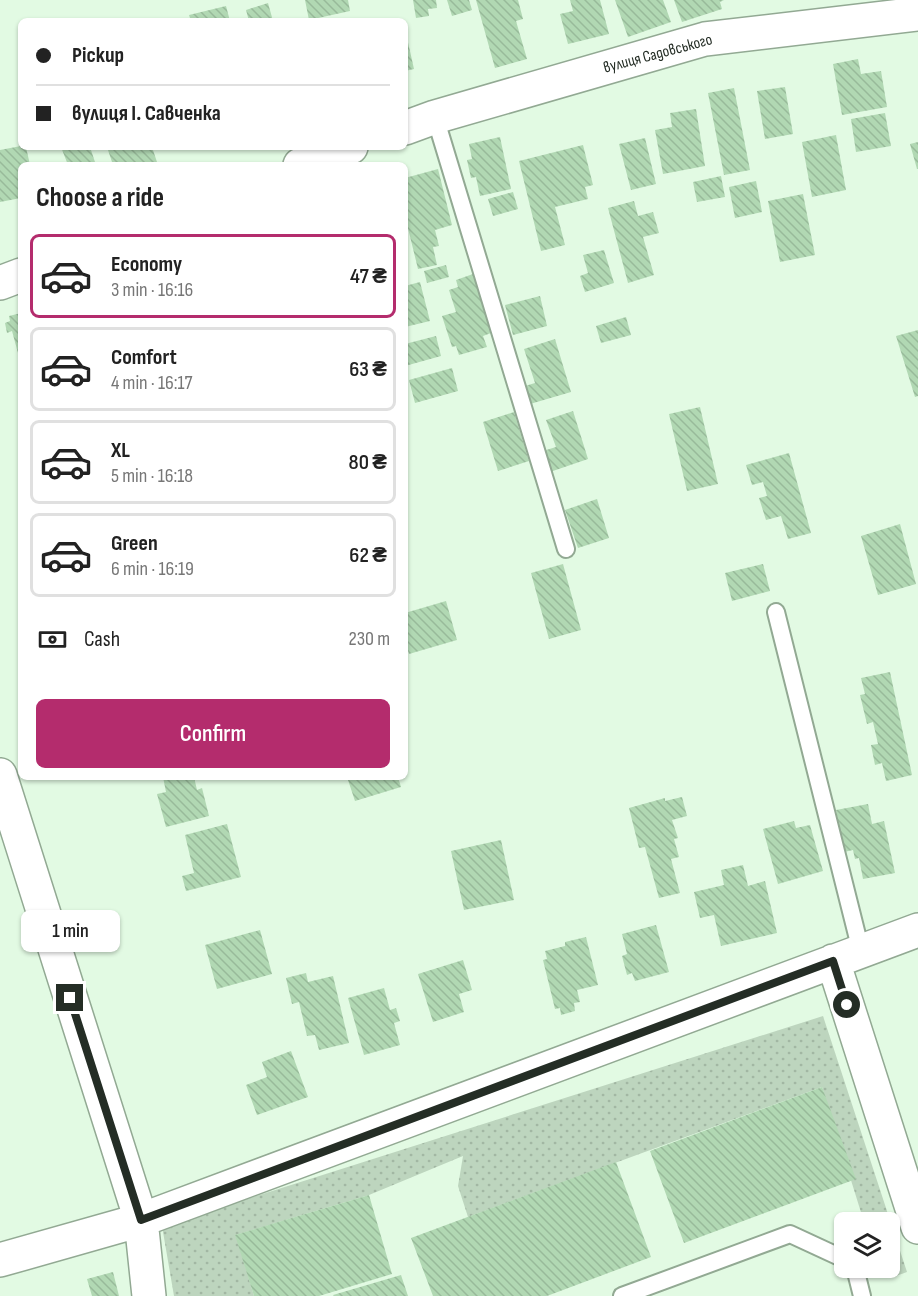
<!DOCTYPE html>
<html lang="en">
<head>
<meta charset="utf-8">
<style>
  :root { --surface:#fff; --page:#f6f6f6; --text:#222; --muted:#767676; --line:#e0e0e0; --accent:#b42c6d }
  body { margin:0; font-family:"Sofia Sans Condensed",sans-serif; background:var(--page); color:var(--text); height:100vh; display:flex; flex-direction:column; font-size:22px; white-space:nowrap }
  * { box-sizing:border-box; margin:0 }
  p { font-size:20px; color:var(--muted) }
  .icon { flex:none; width:33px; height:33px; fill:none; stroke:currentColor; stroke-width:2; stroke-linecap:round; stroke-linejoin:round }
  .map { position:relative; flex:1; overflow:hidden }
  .details { position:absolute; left:18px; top:162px; width:390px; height:618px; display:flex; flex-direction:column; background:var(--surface); border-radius:9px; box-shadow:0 2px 4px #0004 }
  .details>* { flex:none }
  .guide { position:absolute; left:18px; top:18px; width:390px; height:132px; border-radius:9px; box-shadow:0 2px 4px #0004; display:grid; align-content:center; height:132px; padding:0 18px; background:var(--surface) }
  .buttons { position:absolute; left:834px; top:1212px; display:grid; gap:12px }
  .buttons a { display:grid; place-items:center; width:66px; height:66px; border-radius:9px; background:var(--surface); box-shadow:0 2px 4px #0004; font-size:30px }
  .end { position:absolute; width:27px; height:27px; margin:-14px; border:8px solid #242d25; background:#fff; box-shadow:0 0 0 3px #fff }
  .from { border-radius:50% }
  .bubble { position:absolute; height:42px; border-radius:9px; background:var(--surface); box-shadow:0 2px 4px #0004; font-size:20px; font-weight:600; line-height:42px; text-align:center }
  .guide b { display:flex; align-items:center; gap:21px; height:57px; font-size:22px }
  .guide b+b { border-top:2px solid var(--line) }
  .guide i { width:15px; height:15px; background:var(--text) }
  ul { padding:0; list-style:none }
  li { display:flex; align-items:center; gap:18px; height:84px; margin:0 12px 9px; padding:0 6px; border:3px solid var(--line); border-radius:9px }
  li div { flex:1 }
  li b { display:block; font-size:22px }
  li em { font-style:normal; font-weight:600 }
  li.selected { border-color:var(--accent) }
  li>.icon { width:54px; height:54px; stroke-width:1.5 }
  h2 { padding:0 18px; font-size:27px; line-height:72px }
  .pay { display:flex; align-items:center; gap:15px; height:66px; padding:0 18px; font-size:22px }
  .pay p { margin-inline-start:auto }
  .cta { display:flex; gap:12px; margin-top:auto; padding:12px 18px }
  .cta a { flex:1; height:69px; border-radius:9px; background:var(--accent); color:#fff; font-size:24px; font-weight:600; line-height:69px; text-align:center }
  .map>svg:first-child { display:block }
</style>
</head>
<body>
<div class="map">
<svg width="918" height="1296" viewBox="0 0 918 1296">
  <defs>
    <pattern id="green-dots" width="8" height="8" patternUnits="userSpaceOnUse" patternTransform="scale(1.5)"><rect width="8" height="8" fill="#bdd5be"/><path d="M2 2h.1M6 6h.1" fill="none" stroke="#a2b7a3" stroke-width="1.8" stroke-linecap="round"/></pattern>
    <pattern id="building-back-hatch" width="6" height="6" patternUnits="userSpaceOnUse" patternTransform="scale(1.5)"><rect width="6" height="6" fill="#b1d8b3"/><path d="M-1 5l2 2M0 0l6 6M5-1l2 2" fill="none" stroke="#98ba9a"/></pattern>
  </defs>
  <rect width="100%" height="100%" fill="#e2fae3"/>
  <!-- green -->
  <path fill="url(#green-dots)" d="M823,1016L907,1272L893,1277L886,1268H890V1222H864L822,1087L468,1217L458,1186L463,1156L369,1195L236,1235L254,1296H174L162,1226Z"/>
  <!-- building -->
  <path fill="url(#building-back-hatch)" d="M305,0H348L350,11L309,20Z
    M413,0H436L437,8L428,9L429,16L416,18Z
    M447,0H469L472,10L452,16Z
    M476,0H518L523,19L516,21L527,59L495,68Z
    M570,0H600L609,34L568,44L560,14L573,11Z
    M615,0H663L671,22L628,37Z
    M674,0H724L720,2L722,9L682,22Z
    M268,3L273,21H249L246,10Z
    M226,6L230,21H191L189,15Z
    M405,29L414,69L405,71Z
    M858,59L861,74L881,71L887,107L842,115L833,64Z
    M785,87L793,134L765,139L757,91Z
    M734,88L750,170L724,175L708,93Z
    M696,109L705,166L663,174L655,130L672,127L670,113Z
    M885,113L891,146L856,152L851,119Z
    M836,135L846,190L812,197L802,142Z
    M500,137L511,189L480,196L476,177L471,178L467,160L472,159L469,144Z
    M645,138L656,184L631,190L619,144Z
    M918,142V169H917L910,144Z
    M583,145L593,185L585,187L588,199L555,207L565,245L541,251L519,161Z
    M21,146L26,147L30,165H21V198L0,202V150Z
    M61,147H90L96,165H68Z
    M107,147H152L158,165H113Z
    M438,169L452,225L435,230L439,246L433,247L437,265L418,269L405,216V178Z
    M721,176L725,197L697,202L693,182Z
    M756,181L762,212L735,218L729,187Z
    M513,192L518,209L493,216L488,199Z
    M803,194L815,255L780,262L768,201Z
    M634,201L638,216L653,212L659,233L643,237L654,275L628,283L608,208Z
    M604,250L614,283L585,292L580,276L588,273L583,255Z
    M446,265L449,277L427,283L424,271Z
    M473,274L491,333L483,336L487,347L459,355L456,346L452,347L442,316L456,312L449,290L458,287L456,280Z
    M420,282L430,321L405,327V286Z
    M540,296L547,326L513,335L505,305Z
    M21,313V352L18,353L12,331L7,333L5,323L10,321L9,316Z
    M626,317L631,335L601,343L596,326Z
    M918,330V396L915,397L896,336Z
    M436,336L441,356L405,366V344Z
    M555,339L571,392L530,404L525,386L535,383L524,349Z
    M452,368L458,391L415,403L409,380Z
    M700,407L718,484L687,491L669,414Z
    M573,411L588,459L550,472L543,451L556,447L546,420Z
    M514,412L529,461L498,471L483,422Z
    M789,453L811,533L788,539L781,516L766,520L759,498L767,496L763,482L752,485L746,465Z
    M597,499L609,538L578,548L565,510Z
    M900,524L916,584L878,595L861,536Z
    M563,564L581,630L549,639L531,573Z
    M763,564L770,591L732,601L725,573Z
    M446,601L457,640L409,654L405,640V613Z
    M890,672L912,775L886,781L882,763L875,765L871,745L878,744L873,722L867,724L860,695L865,694L861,678Z
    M163,777H194L197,790L202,788L209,816L166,827L157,794L166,792Z
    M347,777H398L401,787L355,801Z
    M682,797L687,816L672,820L678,838L674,839L679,857L671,859L680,893L659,898L645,847L639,848L629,808L665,798V801Z
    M868,804L872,824L884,821L895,873L863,879L859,858L855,859L853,850L844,852L836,810Z
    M794,821L796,828L810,825L823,871L778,884L763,829Z
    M227,824L241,877L186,891L182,876L194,873L185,835Z
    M501,840L514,900L464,910L451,851Z
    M743,865L748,886L765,881L777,933L721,946L714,915L700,918L694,892L724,885L721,870Z
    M656,925L669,972L635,981L632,973L627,975L622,956L627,954L622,934Z
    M260,930L272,974L217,989L205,945Z
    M586,937L598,985L577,990L580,1002L574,1003L575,1011L561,1015L560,1008L555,1009L543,960L547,959L545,951L565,946V942Z
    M463,960L472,990L459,994L464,1012L433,1022L418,974Z
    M306,973L308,982L333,976L349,1043L319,1050L315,1035L307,1036L299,1002L292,1004L286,978Z
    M384,988L390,1010L396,1008L400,1021L394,1023L400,1045L364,1055L348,998Z
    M291,1051L308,1097L257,1115L246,1085L267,1077L262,1062Z
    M822,1087L856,1179L684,1243L650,1151Z
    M616,1162L651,1257L547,1296H433L411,1238Z
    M369,1195L392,1274L319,1296H254L235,1235Z
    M113,1272L119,1296H92L87,1279Z
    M401,1275L408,1296H334L333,1295Z"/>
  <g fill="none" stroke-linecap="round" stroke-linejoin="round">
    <!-- service casing -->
    <g stroke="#92a993" stroke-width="20">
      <path id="service" d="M435,117L566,549
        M776,612L861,951
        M855,1268L862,1296
        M622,1296L790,1234L844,1259"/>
    </g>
    <!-- minor casing -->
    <g stroke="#92a993" stroke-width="36">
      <path id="minor" d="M405,128L435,117L705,39L918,14
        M300,165L351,147
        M0,283L21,275
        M0,775L141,1220L918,930
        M833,961L918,1227
        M0,1260L141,1220L149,1296"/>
    </g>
    <!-- service -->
    <use href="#service" stroke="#fff" stroke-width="16"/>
    <!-- minor -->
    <use href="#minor" stroke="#fff" stroke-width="33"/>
  </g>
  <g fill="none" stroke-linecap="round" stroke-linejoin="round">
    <!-- route -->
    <path stroke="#242d25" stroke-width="8" d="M70,998L141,1220L833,961L847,1005"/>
  </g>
  <g text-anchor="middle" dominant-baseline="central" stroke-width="6" stroke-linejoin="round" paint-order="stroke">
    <!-- street labels -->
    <g font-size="16" fill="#242d25" stroke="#fff">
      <text transform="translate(658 54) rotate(-15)">вулиця Садовського</text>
    </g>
  </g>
</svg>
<div class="buttons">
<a><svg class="icon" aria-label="layers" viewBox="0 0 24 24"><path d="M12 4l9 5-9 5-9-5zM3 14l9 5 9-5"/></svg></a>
</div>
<i class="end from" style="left:847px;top:1005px"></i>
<i class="end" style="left:70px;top:998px"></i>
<div class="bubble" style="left:21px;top:910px;width:99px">1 min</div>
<div class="guide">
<b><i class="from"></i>Pickup</b>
<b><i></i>вулиця І. Савченка</b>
</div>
<section class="details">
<h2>Choose a ride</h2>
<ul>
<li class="selected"><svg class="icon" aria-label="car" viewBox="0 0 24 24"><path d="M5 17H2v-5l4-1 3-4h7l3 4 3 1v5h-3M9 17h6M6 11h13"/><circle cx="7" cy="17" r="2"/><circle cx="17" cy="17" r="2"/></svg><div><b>Economy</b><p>3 min · 16:16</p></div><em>47 ₴</em></li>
<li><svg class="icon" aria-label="car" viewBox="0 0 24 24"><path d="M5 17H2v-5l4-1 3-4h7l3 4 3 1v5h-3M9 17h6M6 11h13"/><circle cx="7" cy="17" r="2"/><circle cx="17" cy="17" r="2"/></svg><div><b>Comfort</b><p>4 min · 16:17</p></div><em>63 ₴</em></li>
<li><svg class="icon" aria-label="car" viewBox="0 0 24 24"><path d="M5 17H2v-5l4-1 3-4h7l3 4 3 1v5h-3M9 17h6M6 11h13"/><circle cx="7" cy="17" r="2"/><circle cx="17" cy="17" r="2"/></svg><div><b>XL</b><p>5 min · 16:18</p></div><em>80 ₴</em></li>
<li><svg class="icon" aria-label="car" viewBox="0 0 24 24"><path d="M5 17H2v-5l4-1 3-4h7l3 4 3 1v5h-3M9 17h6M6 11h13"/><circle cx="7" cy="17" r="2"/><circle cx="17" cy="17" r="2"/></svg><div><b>Green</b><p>6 min · 16:19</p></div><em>62 ₴</em></li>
</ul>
<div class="pay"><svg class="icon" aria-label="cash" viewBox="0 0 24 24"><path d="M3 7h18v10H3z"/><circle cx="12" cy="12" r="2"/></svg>Cash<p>230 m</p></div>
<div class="cta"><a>Confirm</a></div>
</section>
</div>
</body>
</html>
